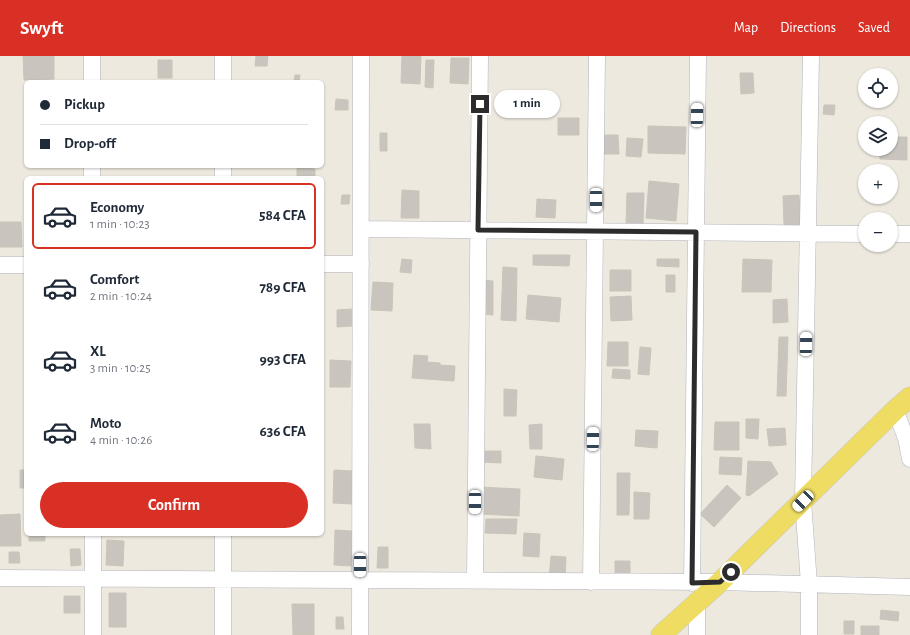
<!DOCTYPE html>
<html lang="en">
<head>
<meta charset="utf-8">
<style>
  :root { --surface:#fff; --page:#f6f6f7; --text:#1f2937; --muted:#747a83; --line:#e0e1e3; --accent:#d93025 }
  body { margin:0; font-family:"Alegreya Sans",sans-serif; background:var(--page); color:var(--text); height:100vh; display:flex; flex-direction:column; font-size:15px; white-space:nowrap }
  * { box-sizing:border-box; margin:0 }
  p { font-size:13px; color:var(--muted) }
  .icon { flex:none; width:22px; height:22px; fill:none; stroke:currentColor; stroke-width:2; stroke-linecap:round; stroke-linejoin:round }
  .map { position:relative; flex:1; overflow:hidden }
  .side { position:absolute; left:24px; top:120px; width:300px; height:360px; display:flex; flex-direction:column; background:var(--surface); border-radius:6px; box-shadow:0 1px 3px #0004 }
  .side>* { flex:none }
  .hud { position:absolute; left:24px; top:24px; width:300px; height:88px; border-radius:6px; box-shadow:0 1px 3px #0004; display:grid; align-content:center; height:88px; padding:0 16px; background:var(--surface) }
  .controls { position:absolute; left:858px; top:12px; display:grid; gap:8px }
  .controls a { display:grid; place-items:center; width:40px; height:40px; border-radius:50%; background:var(--surface); box-shadow:0 1px 3px #0004; font-size:20px }
  .end { position:absolute; width:18px; height:18px; margin:-9px; border:5px solid #2c2c2c; background:#fff; box-shadow:0 0 0 2px #fff }
  .from { border-radius:50% }
  .bubble { position:absolute; height:28px; border-radius:14px; background:var(--surface); box-shadow:0 1px 3px #0004; font-size:13px; font-weight:700; line-height:28px; text-align:center }
  .car { position:absolute; width:12px; height:24px; margin:-12px -6px; border-radius:5px; box-shadow:0 0 3px 1px #0007; background:linear-gradient(#fff 24%,#345 0 40%,#fff 0 76%,#345 0 86%,#fff 0) }
  .hud b { display:flex; align-items:center; gap:14px; height:38px; font-size:15px }
  .hud b+b { border-top:1px solid var(--line) }
  .hud i { width:10px; height:10px; background:var(--text) }
  ul { padding:7px 0 0; list-style:none }
  li { display:flex; align-items:center; gap:12px; height:66px; margin:0 8px 6px; padding:0 8px; border:2px solid transparent; border-radius:6px }
  li div { flex:1 }
  li b { display:block; font-size:15px }
  li em { font-style:normal; font-weight:700 }
  li.current { border-color:var(--accent) }
  li>.icon { width:36px; height:36px; stroke-width:1.5 }
  .cta { display:flex; gap:8px; margin-top:auto; padding:8px 16px }
  .cta a { flex:1; height:46px; border-radius:24px; background:var(--accent); color:#fff; font-size:16px; font-weight:700; line-height:46px; text-align:center }
  header { display:flex; align-items:center; gap:24px; box-sizing:border-box; height:56px; padding:0 20px; background:var(--accent); color:#fff }
  header strong { font-size:19px }
  nav { display:flex; gap:22px; margin-inline-start:auto; font-size:14px }
  .map>svg:first-child { display:block }
</style>
</head>
<body>
<header>
<strong>Swyft</strong>
<nav><a>Map</a><a>Directions</a><a>Saved</a></nav>
</header>
<div class="map">
<svg width="910" height="579" viewBox="0 0 910 579">
  <rect width="100%" height="100%" fill="#ede9df"/>
  <!-- building -->
  <path fill="#c9c5be" stroke="#c9c5b8" d="M23,0H54V23L24,24Z
    M256,0H268L267,10H255Z
    M402,0H421L420,28L401,27Z
    M451,2H469L468,28L450,27Z
    M158,4H172V22H158Z
    M426,4H434L433,32L425,31Z
    M740,17H753L754,37L741,38Z
    M295,19H300L299,26H294Z
    M159,25L183,26H159Z
    M336,43L348,44V54H335Z
    M824,49H835L834,59L823,58Z
    M558,62H579V79H558Z
    M648,70L686,71L685,98L648,97Z
    M380,77H387V95H380Z
    M603,79H618L619,98H603Z
    M891,81H907V104L880,103V93H891Z
    M627,82L643,83L641,101L626,100Z
    M297,112L315,113V122H297Z
    M649,125L679,128L676,165L646,162Z
    M402,134L419,135V162H401Z
    M627,137H644L643,169H626Z
    M342,139H350L349,148H341Z
    M799,139L801,169H784L783,140Z
    M537,143L556,144L555,162L536,161Z
    M0,166H21L22,191H0Z
    M533,199H570L569,210L533,209Z
    M402,203L412,204L411,217L400,216Z
    M657,203H679V211L657,210Z
    M743,203L772,204L771,236H742Z
    M503,211L517,212L516,265L501,264Z
    M610,214H631V235H610Z
    M666,219H675V236H666Z
    M481,224L493,225V259L481,258Z
    M373,226L393,227L392,255L371,254Z
    M528,239L561,242L559,266L526,263Z
    M631,240L632,264L611,265L610,241Z
    M787,243L788,266L773,267V244Z
    M352,253V270L337,271V254Z
    M779,281H788L786,340H777Z
    M608,286H628V310H607Z
    M640,291L651,292L649,319L638,318Z
    M414,299L428,300L427,306L440,307V309L455,310L454,325L412,322Z
    M330,304L351,305L350,331H330Z
    M613,313L630,314V323L612,322Z
    M504,333L517,334L516,360H504Z
    M746,363H759L758,383L746,382Z
    M715,366H739V394H714Z
    M414,368H430L431,393L415,392Z
    M542,368V393H530L529,369Z
    M785,372L786,389L769,390L767,373Z
    M636,374L658,375L657,392L635,390Z
    M481,395H501V407L480,406Z
    M536,400L564,403L562,424L534,421Z
    M720,401L742,402L741,419L719,418Z
    M748,405L771,406L778,418L749,440L746,439Z
    M20,414H26V432H20Z
    M334,414L353,415L352,448L333,447Z
    M617,417H630L629,459H617Z
    M727,429L741,442L714,471L700,458Z
    M479,431L520,433L519,460L478,458Z
    M634,436L650,437L649,463H634Z
    M20,458L21,490H0V459Z
    M486,463H517L516,478L485,477Z
    M335,474L352,475L351,510L334,509Z
    M524,477L540,478L539,501L523,500Z
    M29,478H45V485H29Z
    M107,484L124,485L123,510L106,509Z
    M378,491H388V512H377Z
    M70,493H80L81,509L71,510Z
    M9,496H19L20,507H9Z
    M551,500L566,501L565,524L549,523Z
    M615,505H630V524H615Z
    M109,537H126V571H109Z
    M64,540H80V557H64Z
    M292,548H314V579H293Z
    M881,554L899,556L898,565L880,563Z
    M336,561H343L344,573H336Z
    M844,565H854V578H844Z
    M861,570H879V579H861Z"/>
  <g fill="none" stroke-linecap="round" stroke-linejoin="round">
    <!-- minor casing -->
    <g stroke="#b2b3bf" stroke-width="17">
      <path id="minor" d="M92,0V26
        M223,26V0
        M92,110V122
        M223,122V110
        M361,173L865,178
        M891,178H910
        M322,208H361
        M0,209H26
        M895,354L906,382L910,403
        M93,478V579
        M223,478V579
        M0,522L720,526L910,531
        M475,525L480,0
        M591,526L597,0
        M692,527L698,0
        M697,548V579
        M360,579L361,0
        M809,579V528L803,445L811,0"/>
    </g>
    <!-- major casing -->
    <g stroke="#c8c8c8" stroke-width="21">
      <path id="major" d="M661,579L720,526L895,354L910,341"/>
    </g>
    <!-- minor -->
    <use href="#minor" stroke="#fff" stroke-width="16"/>
    <!-- major -->
    <use href="#major" stroke="#efdc62" stroke-width="20"/>
  </g>
  <g fill="none" stroke-linecap="round" stroke-linejoin="round">
    <!-- route -->
    <path stroke="#2c2c2c" stroke-width="5" d="M480,48L478,174L696,176L692,527L720,526L731,516"/>
  </g>
</svg>
<div class="controls">
<a><svg class="icon" aria-label="locate" viewBox="0 0 24 24"><circle cx="12" cy="12" r="6"/><path d="M12 2v4M12 18v4M2 12h4M18 12h4"/></svg></a>
<a><svg class="icon" aria-label="layers" viewBox="0 0 24 24"><path d="M12 4l9 5-9 5-9-5zM3 14l9 5 9-5"/></svg></a>
<a>+</a>
<a>−</a>
</div>
<i class="end from" style="left:731px;top:516px"></i>
<i class="end" style="left:480px;top:48px"></i>
<div class="bubble" style="left:494px;top:34px;width:66px">1 min</div>
<i class="car" style="left:697px;top:59px;rotate:1deg"></i>
<i class="car" style="left:596px;top:144px;rotate:180deg"></i>
<i class="car" style="left:806px;top:288px;rotate:1deg"></i>
<i class="car" style="left:593px;top:383px;rotate:1deg"></i>
<i class="car" style="left:803px;top:445px;rotate:225deg"></i>
<i class="car" style="left:475px;top:446px;rotate:180deg"></i>
<i class="car" style="left:360px;top:509px;rotate:180deg"></i>
<div class="hud">
<b><i class="from"></i>Pickup</b>
<b><i></i>Drop-off</b>
</div>
<section class="side">
<ul>
<li class="current"><svg class="icon" aria-label="car" viewBox="0 0 24 24"><path d="M5 17H2v-5l4-1 3-4h7l3 4 3 1v5h-3M9 17h6M6 11h13"/><circle cx="7" cy="17" r="2"/><circle cx="17" cy="17" r="2"/></svg><div><b>Economy</b><p>1 min · 10:23</p></div><em>584 CFA</em></li>
<li><svg class="icon" aria-label="car" viewBox="0 0 24 24"><path d="M5 17H2v-5l4-1 3-4h7l3 4 3 1v5h-3M9 17h6M6 11h13"/><circle cx="7" cy="17" r="2"/><circle cx="17" cy="17" r="2"/></svg><div><b>Comfort</b><p>2 min · 10:24</p></div><em>789 CFA</em></li>
<li><svg class="icon" aria-label="car" viewBox="0 0 24 24"><path d="M5 17H2v-5l4-1 3-4h7l3 4 3 1v5h-3M9 17h6M6 11h13"/><circle cx="7" cy="17" r="2"/><circle cx="17" cy="17" r="2"/></svg><div><b>XL</b><p>3 min · 10:25</p></div><em>993 CFA</em></li>
<li><svg class="icon" aria-label="car" viewBox="0 0 24 24"><path d="M5 17H2v-5l4-1 3-4h7l3 4 3 1v5h-3M9 17h6M6 11h13"/><circle cx="7" cy="17" r="2"/><circle cx="17" cy="17" r="2"/></svg><div><b>Moto</b><p>4 min · 10:26</p></div><em>636 CFA</em></li>
</ul>
<div class="cta"><a>Confirm</a></div>
</section>
</div>
</body>
</html>
